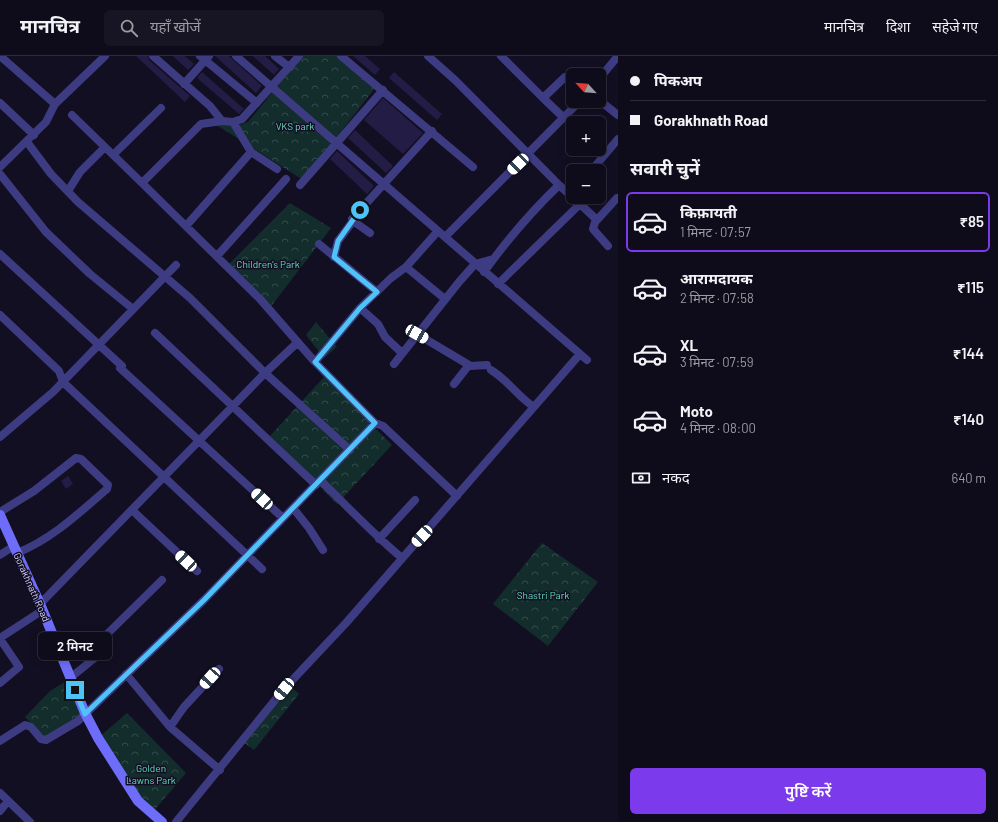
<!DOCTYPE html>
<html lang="hi">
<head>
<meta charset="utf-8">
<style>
  :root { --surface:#0e0b1a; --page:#171423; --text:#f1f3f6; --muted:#9b9ba2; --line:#2e2b39; --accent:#7c3aed }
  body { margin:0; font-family:Barlow,"Noto Sans Devanagari",sans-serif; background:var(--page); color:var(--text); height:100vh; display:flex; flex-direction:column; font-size:15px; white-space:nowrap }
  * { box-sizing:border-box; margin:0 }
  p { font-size:13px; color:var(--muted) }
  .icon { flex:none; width:22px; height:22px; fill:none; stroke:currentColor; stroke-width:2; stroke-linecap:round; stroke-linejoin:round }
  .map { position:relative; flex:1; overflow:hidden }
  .details { display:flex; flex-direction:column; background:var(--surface); width:380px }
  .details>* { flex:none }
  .top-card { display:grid; align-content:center; height:88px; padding:0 12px; background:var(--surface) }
  .needle { width:26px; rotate:296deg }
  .tools { position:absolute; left:566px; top:12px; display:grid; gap:8px }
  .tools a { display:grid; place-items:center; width:40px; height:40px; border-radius:6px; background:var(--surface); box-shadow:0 2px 10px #0003,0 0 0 1px var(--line); font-size:20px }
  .end { position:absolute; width:18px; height:18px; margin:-9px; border:5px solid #4fc3f7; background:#111; box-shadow:0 0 0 2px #111 }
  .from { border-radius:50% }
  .bubble { position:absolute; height:28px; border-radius:6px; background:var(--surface); box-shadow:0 2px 10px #0003,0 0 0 1px var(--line); font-size:13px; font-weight:600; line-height:28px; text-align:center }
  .car { position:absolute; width:12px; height:24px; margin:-12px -6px; border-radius:5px; box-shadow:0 0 3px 1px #0007; background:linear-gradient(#fff 24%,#345 0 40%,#fff 0 76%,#345 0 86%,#fff 0) }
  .top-card b { display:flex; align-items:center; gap:14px; height:38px; font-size:15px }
  .top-card b+b { border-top:1px solid var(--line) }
  .top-card i { width:10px; height:10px; background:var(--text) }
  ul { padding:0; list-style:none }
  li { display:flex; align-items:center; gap:12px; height:60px; margin:0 8px 6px; padding:0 4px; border:2px solid transparent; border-radius:6px }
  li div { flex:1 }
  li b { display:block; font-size:15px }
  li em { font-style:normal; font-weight:600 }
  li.current { border-color:var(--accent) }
  li>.icon { width:36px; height:36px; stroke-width:1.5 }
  h2 { padding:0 12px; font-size:18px; line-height:48px }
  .pay { display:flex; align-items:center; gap:10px; height:44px; padding:0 12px; font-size:15px }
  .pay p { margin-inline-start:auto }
  .button { display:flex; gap:8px; margin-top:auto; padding:8px 12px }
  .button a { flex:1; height:46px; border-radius:6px; background:var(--accent); color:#fff; font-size:16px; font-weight:600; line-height:46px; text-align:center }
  header { display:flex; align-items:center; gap:24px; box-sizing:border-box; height:56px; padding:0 20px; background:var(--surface); border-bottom:1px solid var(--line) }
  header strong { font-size:19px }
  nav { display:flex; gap:22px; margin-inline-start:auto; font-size:14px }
  .search { width:280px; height:36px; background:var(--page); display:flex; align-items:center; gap:10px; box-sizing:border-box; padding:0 14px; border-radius:6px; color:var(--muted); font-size:15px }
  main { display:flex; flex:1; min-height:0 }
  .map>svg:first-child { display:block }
</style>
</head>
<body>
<header>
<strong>मानचित्र</strong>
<div class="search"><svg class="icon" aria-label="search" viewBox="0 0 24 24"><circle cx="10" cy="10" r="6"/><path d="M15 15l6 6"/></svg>यहाँ खोजें</div>
<nav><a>मानचित्र</a><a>दिशा</a><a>सहेजे गए</a></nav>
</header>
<main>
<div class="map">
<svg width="618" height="766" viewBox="0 0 618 766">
  <defs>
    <pattern id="forest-crowns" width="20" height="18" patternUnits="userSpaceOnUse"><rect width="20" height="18" fill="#122d2c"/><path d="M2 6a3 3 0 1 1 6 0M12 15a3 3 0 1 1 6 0" fill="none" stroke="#344b4c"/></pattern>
  </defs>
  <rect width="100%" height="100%" fill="#120f23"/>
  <!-- forest -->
  <path fill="url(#forest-crowns)" d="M302,0H347L379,27L303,124L215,68L236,70L248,66Z
    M290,147L331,172L269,253L227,210Z
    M316,266L337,291L324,302L306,279Z
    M324,321L392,389L337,448L270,380Z
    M542,487L598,526L548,590L493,548Z
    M68,624L82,656L76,663L43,681L25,661L50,635Z
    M289,629L299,638L254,694L243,686Z
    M127,657L186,717L152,757L98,682Z"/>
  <!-- building -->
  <path fill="#231c44" d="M136,0H148L149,4L190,40L185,46Z
    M173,0H185L194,8L188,14Z
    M215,0H229L262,30L256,37Z
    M253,0H265L279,13L274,19Z
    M353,0H365L380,13L375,19Z
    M202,16L244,53L239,58L197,22Z
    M394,16L442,58L437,64L389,22Z
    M383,42L423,77L403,98L364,64Z
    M355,74L393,110L386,117L348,82Z
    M337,95L374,130L367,138L330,103Z
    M68,420L73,428L66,433L61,425Z"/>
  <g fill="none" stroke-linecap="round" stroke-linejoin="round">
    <!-- minor -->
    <path stroke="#3d3b81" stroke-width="8" d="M0,0L55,48
      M153,0L210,50L222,65
      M200,0L257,47
      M236,0L587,304
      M275,0L289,11
      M341,0L473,111
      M428,0L455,24L559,129C531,156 507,184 484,216
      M501,0L543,42L565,21L573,25
      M599,23L618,0
      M184,28L209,0
      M543,42L564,62
      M599,44L618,59
      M0,47L34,79
      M72,59L142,127L201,68L222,65L233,66L242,63L299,0
      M27,86L51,118L78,146L190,242L265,317L40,548
      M251,96L277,113
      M113,99L161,52
      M0,111L46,66L55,48L105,0
      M591,115L618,83
      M0,118L46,176L90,218L133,253
      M142,127L260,243L315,306L375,367L383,370L457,440
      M300,129L383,34
      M68,135L80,116L105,91
      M580,148L596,163L593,173L608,190
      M597,164L617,142
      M186,170L251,96L233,66
      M370,177L353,165L352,163L432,75
      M445,181L580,45
      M319,188L377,236
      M0,198L122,310
      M217,200L286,123
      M334,201L338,185L353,165
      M406,211L438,175
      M498,228L580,148L559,129
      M0,259L59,315L63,326L262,513
      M155,277L316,429
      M417,278L469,309L454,328
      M298,286L265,317L350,394
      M402,297L385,281L378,268L360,252L391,222L406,211L445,243
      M315,306L360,252
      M394,308L459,226L475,208L493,203
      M470,310L487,309
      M120,312L283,462
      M491,314C508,324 518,341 534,351
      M0,381L53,336L176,209
      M320,424C347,450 373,478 402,502
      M293,452L309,472L323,494
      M132,454L197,515
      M0,456L34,435L76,402L81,403L108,429L107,433C79,457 52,483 17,497
      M379,483L415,444
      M0,499L14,490
      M0,582L43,554
      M0,583L19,611L0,627
      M219,613L184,651L170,671L220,714
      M126,618L170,671
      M70,622L96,601V589L162,524
      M0,685L25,669L31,671L41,683L46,684L78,665L204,544L375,367
      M0,737L30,766
      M0,755L8,745
      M176,766L284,633L346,567L580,298"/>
    <!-- secondary -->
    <path stroke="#6e6dfa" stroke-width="10" d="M0,459L40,548L85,657L98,682L138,745L162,766"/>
  </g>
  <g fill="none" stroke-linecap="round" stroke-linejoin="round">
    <!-- route -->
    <path stroke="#4fc3f7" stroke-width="5" d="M75,634L85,658L204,544L375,367L315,306L360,252L377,236L334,201L338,185L360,154"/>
  </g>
  <g text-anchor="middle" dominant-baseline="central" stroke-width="3" stroke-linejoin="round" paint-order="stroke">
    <!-- park labels -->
    <g font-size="10" fill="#61dbbb" stroke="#120f23">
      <text x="295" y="70">VKS park</text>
      <text x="268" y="208">Children's Park</text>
      <text x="543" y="539">Shastri Park</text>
      <text x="151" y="712">Golden<tspan x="151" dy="12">Lawns Park</tspan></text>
    </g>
    <!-- street labels -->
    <g font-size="10" fill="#d7d3fe" stroke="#120f23">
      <text transform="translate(32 531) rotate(66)">Gorakhnath Road</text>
    </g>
  </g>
</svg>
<div class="tools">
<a><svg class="needle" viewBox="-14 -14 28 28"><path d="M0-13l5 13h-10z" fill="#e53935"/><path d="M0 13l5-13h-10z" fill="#9b9ba2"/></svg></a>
<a>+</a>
<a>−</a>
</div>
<i class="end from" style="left:360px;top:154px"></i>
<i class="end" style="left:75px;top:634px"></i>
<div class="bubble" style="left:38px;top:576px;width:74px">2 मिनट</div>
<i class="car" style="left:518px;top:108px;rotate:226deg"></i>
<i class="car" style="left:417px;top:278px;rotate:120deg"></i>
<i class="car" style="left:262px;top:443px;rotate:313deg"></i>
<i class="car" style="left:422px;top:480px;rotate:223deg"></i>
<i class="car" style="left:186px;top:505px;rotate:313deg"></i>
<i class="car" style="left:210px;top:622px;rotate:222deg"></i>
<i class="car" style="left:284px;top:633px;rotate:219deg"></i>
</div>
<section class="details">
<div class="top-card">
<b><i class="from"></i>पिकअप</b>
<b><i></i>Gorakhnath Road</b>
</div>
<h2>सवारी चुनें</h2>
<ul>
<li class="current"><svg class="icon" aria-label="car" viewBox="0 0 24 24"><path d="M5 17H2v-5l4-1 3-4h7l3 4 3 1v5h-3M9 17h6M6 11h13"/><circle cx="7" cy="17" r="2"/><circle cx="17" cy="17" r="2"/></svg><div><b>किफ़ायती</b><p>1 मिनट · 07:57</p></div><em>₹85</em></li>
<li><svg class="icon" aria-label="car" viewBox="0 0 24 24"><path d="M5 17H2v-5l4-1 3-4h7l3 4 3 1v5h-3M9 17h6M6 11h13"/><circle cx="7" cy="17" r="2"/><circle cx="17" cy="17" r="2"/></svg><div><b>आरामदायक</b><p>2 मिनट · 07:58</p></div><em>₹115</em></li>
<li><svg class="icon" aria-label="car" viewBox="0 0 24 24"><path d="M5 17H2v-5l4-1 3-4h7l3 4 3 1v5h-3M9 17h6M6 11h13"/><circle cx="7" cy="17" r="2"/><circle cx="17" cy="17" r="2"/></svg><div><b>XL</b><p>3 मिनट · 07:59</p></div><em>₹144</em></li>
<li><svg class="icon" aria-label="car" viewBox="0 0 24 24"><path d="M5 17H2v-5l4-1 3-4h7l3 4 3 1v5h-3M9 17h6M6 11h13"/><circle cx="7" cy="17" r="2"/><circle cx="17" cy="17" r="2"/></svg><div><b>Moto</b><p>4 मिनट · 08:00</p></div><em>₹140</em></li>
</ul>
<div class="pay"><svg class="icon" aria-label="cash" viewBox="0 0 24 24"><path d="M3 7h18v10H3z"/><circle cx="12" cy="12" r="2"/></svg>नकद<p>640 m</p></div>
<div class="button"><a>पुष्टि करें</a></div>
</section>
</main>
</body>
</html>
